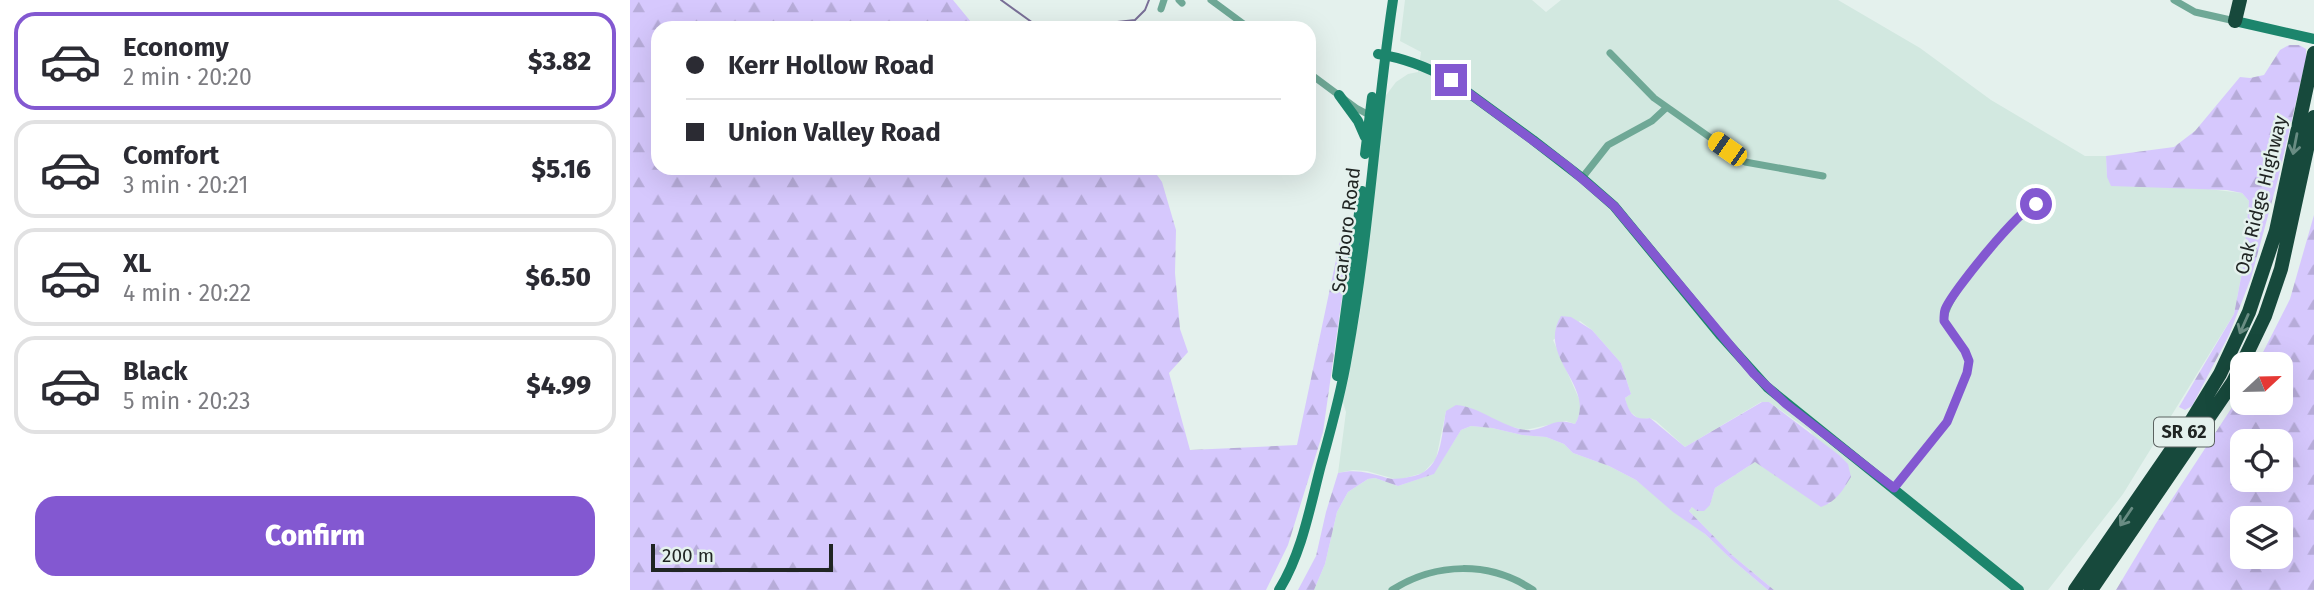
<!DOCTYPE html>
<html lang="en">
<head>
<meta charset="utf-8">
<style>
  :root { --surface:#fff; --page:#f2f2f3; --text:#2b2b33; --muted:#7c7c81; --line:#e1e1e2; --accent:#8358d1 }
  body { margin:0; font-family:"Fira Sans",sans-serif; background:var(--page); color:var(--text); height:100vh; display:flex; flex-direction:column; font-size:26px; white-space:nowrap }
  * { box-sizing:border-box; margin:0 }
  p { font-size:23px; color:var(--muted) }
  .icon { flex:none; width:38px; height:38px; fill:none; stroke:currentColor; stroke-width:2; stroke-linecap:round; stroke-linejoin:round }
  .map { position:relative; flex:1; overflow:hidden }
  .drawer { display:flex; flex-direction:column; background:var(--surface); width:630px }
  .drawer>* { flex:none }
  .banner { position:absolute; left:21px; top:21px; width:665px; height:154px; border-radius:21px; box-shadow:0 7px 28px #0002; display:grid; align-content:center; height:154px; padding:0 35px; background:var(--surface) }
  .needle { width:46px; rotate:68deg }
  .buttons { position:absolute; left:1600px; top:352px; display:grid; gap:14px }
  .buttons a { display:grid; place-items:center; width:63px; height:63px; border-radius:14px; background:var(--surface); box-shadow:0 7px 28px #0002; font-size:35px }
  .scale { position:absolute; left:21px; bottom:18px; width:182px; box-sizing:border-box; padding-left:7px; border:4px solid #202523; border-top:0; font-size:19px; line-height:24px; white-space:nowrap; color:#202523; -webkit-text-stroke:5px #e4f1ed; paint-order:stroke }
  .end { position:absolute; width:32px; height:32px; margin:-16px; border:9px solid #8358d1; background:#fff; box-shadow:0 0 0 4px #fff }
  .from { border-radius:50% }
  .car { position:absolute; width:21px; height:42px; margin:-21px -10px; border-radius:9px; box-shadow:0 0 5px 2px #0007; background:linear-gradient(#f5c518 24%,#345 0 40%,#f5c518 0 76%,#345 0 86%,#f5c518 0) }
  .banner b { display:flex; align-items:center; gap:24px; height:66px; font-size:26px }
  .banner b+b { border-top:2px solid var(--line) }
  .banner i { width:18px; height:18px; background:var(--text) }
  ul { padding:12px 0 0; list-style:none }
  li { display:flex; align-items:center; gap:21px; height:98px; margin:0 14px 10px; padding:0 21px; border:4px solid var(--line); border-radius:21px }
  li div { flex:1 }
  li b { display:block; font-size:26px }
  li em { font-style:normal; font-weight:800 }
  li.on { border-color:var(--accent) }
  li>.icon { width:63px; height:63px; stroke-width:1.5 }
  .cta { display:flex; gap:14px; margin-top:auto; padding:14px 35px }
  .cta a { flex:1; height:80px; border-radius:21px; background:var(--accent); color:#fff; font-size:28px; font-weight:800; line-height:80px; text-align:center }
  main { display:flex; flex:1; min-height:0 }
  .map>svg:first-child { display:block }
</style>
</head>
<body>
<main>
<section class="drawer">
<ul>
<li class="on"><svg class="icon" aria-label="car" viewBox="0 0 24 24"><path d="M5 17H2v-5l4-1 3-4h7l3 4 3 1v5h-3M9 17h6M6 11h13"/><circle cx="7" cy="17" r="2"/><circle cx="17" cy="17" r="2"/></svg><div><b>Economy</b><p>2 min · 20:20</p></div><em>$3.82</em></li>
<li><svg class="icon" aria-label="car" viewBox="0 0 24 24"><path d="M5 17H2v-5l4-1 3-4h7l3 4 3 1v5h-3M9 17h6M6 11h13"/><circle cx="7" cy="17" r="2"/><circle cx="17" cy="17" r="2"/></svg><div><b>Comfort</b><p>3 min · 20:21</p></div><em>$5.16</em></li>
<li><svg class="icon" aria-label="car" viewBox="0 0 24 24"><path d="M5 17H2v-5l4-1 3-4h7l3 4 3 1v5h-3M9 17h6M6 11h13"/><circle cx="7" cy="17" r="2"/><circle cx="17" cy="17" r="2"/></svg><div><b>XL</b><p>4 min · 20:22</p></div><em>$6.50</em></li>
<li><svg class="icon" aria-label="car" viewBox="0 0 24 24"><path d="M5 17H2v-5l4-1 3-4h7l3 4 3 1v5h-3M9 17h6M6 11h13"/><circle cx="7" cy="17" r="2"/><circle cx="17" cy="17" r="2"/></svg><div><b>Black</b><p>5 min · 20:23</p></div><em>$4.99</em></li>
</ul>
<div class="cta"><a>Confirm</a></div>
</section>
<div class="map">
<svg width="1684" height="590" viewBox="0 0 1684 590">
  <defs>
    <pattern id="forest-firs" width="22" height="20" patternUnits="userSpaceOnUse" patternTransform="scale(1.75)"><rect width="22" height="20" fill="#d6c8fd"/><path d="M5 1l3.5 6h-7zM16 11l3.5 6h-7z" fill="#b7acd9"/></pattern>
  </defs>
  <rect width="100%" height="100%" fill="#e4f1ed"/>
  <!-- built -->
  <path fill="#d2e8e0" d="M775,0H902L916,12L931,0H1208L1290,48L1361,100L1455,156H1476L1477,177L1612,193L1619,201L1613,267L1604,314L1493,494L1418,590H1144L1102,555L1059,511L1062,507L1080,505L1085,488L1125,462L1199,504L1215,486L1180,431L1139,402H1131L1055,447L1026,421L1020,418L1010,420L998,410L995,398L1001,394L991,363L962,330L950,321L923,340L950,401V414L945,424L936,421L895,430L816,411L806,459L793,473L768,480L737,471L723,470L708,473L716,412L712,399L730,314L751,102L766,82L778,74L788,72L791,52L770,41Z
    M841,426L862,428L892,435L916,437L934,444L943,453L979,466L1006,480L1075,534L1100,558L1138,590H684L695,564L707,512L718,492L738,479L745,478L768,486L803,474L831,430Z"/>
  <!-- forest -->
  <path fill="url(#forest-firs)" fill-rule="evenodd" d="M0,0H323L346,28H28V168H522L532,182L546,230L545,273L550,329L558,352L539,373L560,450L667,445L714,222L720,232V241L693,432L658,545L636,590H0Z
    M1659,45H1669L1676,49V59L1648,179L1621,278L1599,335L1562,406L1555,410L1549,407L1604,314L1613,267L1619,201L1612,193L1597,190L1481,186L1477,177L1476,156L1544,147L1565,131L1610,77L1620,78L1634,75L1650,50Z
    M1684,215V590H1486L1525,525L1612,392V402H1650V364H1627L1660,299ZM1612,441H1650V480H1612ZM1612,518H1650V556H1612Z
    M931,316L941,317L962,330L991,363L1001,394L995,398C999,413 1004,421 1020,418L1055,447L1132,402H1139L1209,455L1218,464L1221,477C1213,490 1206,502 1191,507L1125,462L1085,488L1080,505L1074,511H1067L1062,507L1059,511L1102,555L1144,590H1138L1100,558L1075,534L1043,512L1006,480L979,466L943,453L934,444L916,437L892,435L862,428L841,426L831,430L804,474L768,486L745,478L738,479L718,492L707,512L695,564L684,590H668L686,556L696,512L708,473C727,469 739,473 757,478C767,480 774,478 784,476C813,469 811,435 816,411L826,405C851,407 871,427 896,430C915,432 921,416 945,424C967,387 906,357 931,316Z"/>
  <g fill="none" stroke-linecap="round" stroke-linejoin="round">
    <!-- stream -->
    <path stroke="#796f97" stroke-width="2" d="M371,0L403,23L422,28
      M434,28L505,20L515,10L519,0"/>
    <!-- street -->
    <path stroke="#6fa896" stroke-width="7" d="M549,0L552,3
      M581,0L619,28
      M1544,0L1565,12L1605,21
      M531,9L534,0
      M980,53L1024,98L1115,162L1193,176
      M679,73L726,108L743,117
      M952,178L978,145L1022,121L1036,108
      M1264,488L1317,422L1337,373L1339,361L1335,351L1314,321C1315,293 1374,233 1394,210L1401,205L1410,206
      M762,590C806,562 860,561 903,590"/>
    <!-- secondary -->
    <path stroke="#1c856c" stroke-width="10" d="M1605,21L1684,39
      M748,54C774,58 799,68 821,80L903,140L952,178L984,206L1091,336L1137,387L1389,590
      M709,95L728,121L735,137
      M735,154L742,97
      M707,376L732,191
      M649,590C672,553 680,507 691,465C701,429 711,394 717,357C739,239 745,119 763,0"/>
    <!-- highway -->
    <path stroke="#17493c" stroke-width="14" d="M1605,21L1610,0
      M1612,364L1635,316L1651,269L1684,117
      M1445,590L1560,423L1590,374L1619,312L1646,231L1684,53
      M1461,590L1603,382L1612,364"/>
  </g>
  <!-- one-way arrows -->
  <defs><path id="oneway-shaft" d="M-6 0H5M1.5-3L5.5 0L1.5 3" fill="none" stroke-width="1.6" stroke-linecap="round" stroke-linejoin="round" transform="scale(1.75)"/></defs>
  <g stroke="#698c83">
    <use href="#oneway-shaft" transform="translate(1665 144) rotate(101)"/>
    <use href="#oneway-shaft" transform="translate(1614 324) rotate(114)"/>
    <use href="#oneway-shaft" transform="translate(1496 517) rotate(124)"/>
  </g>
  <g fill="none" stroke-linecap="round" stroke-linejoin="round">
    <!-- route -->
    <path stroke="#8358d1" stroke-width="9" d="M821,80L936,165L984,206L1124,374L1156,404L1264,488L1317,422L1337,373L1339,361L1335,351L1314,321C1314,319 1314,313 1315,310C1320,294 1392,206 1406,204"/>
  </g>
  <g text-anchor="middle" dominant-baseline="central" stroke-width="5" stroke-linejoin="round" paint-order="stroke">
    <!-- shield labels -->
    <rect fill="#e4f1ed" stroke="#5b6260" stroke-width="2" x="1524" y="417.5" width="60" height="29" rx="5"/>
    <g font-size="18" font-weight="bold" fill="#202523">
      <text x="1554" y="432">SR 62</text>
    </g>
    <!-- street labels -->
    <g font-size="19" fill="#202523" stroke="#e4f1ed">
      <text transform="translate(1631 195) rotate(-76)">Oak Ridge Highway</text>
      <text transform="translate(716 230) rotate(-83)">Scarboro Road</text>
    </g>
  </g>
</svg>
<div class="buttons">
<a><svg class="needle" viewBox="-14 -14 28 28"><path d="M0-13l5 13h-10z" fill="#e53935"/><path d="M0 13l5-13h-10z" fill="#7c7c81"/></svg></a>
<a><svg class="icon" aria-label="locate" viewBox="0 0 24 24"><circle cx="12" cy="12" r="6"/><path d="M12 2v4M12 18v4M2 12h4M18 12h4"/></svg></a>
<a><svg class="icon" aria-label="layers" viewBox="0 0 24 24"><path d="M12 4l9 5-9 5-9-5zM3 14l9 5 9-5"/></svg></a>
</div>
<div class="scale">200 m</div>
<i class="end from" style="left:1406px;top:204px"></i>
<i class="end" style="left:821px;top:80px"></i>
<i class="car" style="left:1097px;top:149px;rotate:305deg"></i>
<div class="banner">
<b><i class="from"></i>Kerr Hollow Road</b>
<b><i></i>Union Valley Road</b>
</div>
</div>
</main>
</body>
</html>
